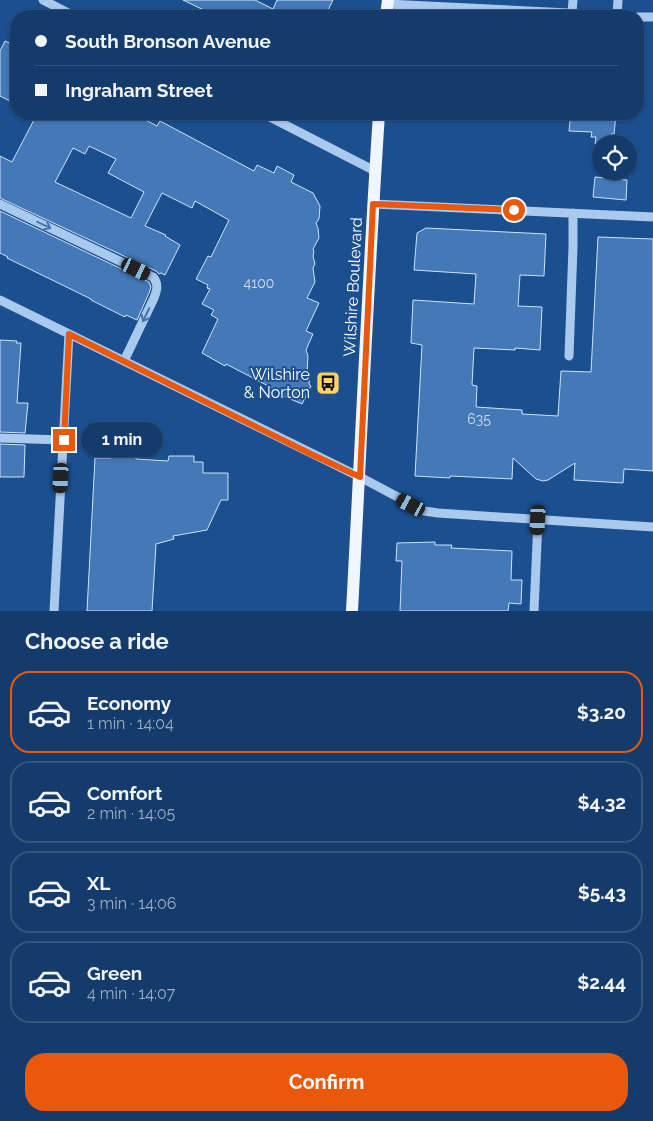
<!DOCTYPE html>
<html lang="en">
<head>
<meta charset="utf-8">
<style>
  :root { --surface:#143b6b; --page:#214673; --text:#f1f3f6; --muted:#9dadc1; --line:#33557e; --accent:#ea580c }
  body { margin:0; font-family:Raleway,sans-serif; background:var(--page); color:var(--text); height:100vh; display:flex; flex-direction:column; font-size:19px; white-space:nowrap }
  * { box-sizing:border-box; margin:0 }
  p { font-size:16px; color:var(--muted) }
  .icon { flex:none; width:28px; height:28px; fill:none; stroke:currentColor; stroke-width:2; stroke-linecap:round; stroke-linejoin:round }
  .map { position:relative; height:611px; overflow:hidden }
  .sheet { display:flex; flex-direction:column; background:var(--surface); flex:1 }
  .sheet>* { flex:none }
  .guide { position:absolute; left:10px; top:10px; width:634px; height:110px; border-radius:20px; box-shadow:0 1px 4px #0004,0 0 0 1px var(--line); display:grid; align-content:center; height:110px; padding:0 25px; background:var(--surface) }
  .controls { position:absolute; left:592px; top:135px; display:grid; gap:10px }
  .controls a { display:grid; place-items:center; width:45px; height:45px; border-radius:50%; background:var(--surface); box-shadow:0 1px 4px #0004,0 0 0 1px var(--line); font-size:25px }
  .end { position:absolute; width:22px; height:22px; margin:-11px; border:6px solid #ea580c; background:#fff; box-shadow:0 0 0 2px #fff }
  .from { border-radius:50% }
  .bubble { position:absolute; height:35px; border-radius:18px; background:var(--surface); box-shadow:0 1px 4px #0004,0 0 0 1px var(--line); font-size:16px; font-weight:700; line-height:35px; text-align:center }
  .car { position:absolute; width:15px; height:30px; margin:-15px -8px; border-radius:6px; box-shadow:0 0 4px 1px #0007; background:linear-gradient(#222 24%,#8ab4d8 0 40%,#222 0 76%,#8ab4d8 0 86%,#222 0) }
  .guide b { display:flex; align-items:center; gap:18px; height:48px; font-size:19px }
  .guide b+b { border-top:1px solid var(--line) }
  .guide i { width:12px; height:12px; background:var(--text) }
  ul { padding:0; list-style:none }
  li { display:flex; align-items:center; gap:15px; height:82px; margin:0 10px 8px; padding:0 15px; border:2px solid var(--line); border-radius:20px }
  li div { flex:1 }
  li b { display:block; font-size:19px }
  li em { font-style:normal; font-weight:700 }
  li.active { border-color:var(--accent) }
  li>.icon { width:45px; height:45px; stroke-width:1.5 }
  h2 { padding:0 25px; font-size:22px; line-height:60px }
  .action { display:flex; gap:10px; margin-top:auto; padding:10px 25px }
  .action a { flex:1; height:58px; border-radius:20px; background:var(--accent); color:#fff; font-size:20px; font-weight:700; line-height:58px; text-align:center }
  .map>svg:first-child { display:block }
</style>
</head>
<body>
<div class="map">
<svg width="653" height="611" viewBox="0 0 653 611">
  <rect width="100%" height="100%" fill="#1b4f8f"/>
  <!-- building -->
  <path fill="#4478b7" stroke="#cfe3fa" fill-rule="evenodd" d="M183,0H255L273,9L277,0H333L325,16H216Z
    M5,41L16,46V104L0,96V51Z
    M37,114H134L157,126L160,121L254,171L257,165L274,173L277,166L294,175L291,182L313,193L320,206L319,219L316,223L318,228L319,238L313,249L314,252L313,256L315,264L313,268L315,282L307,298L319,303L306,331L313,334L306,350L308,356L307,373L310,374L309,384L311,386L302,404L281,395L278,391L226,364L225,366L202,353L218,319L211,315L214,310L202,304L210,289L207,288L208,285L196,279L208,256L211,257L229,220L195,201L192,208L162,193L145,226L166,235L165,236L180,245L165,275L161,273L159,274L156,271L0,198V156L12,162ZM89,146L116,159L108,173L144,192L131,218L55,182L73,148L85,154Z
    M571,114H616L614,134H611L610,144H595L596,137H591L592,132L569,131Z
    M595,177L627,180L626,200L593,197Z
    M0,211L149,282L151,287L149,293L137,320L126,315L125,317L91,300V299L7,258L8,257L0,253Z
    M426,228L546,234L544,276L520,275L518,306L542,307L540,350L515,348V350L474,348L472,385L477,386L476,407L522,410V414L558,416L561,371L591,372L598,237L653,239V471L624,469L623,483L574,480L575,463L548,480L543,481L536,479L513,458L512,479L450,476V478L415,476L422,345L411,343L413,300L474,304L476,274L414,270L417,233Z
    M0,340L17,341L16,343H21L17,403H28L25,433L0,432Z
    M0,444L25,445L24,477H0Z
    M112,453L136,454V459L168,461L169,456H194V462H203V473H228V500H221L207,530L173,536L174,539L156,544L152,611H87L95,458H111Z
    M435,542V545H452L451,548L512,551L511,580H522L521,604L509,603L508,611H400L402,561H396L397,543Z"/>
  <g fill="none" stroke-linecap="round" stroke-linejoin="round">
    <!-- minor -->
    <path stroke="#a9c9ee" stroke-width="9" d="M43,0L74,16
      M387,4L630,16
      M572,13L573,0
      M617,16L618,0
      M638,17H653
      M264,114L375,171
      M0,204L153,277C159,284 157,290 154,298L124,361
      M373,204L653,217
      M0,300L360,477L424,511L438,513L653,527
      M569,356L573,247V213
      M0,438L63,440
      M54,611L69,334
      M534,611L538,520"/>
    <!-- major -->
    <path stroke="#f0f6ff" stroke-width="12" d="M386,16L388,0
      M352,611C361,445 368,279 379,114"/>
  </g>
  <!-- one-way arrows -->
  <defs><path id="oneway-shaft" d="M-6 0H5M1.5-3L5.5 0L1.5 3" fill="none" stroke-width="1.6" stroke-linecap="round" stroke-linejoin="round" transform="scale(1.25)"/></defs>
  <g stroke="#4674ac">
    <use href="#oneway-shaft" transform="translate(44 225) rotate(25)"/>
    <use href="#oneway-shaft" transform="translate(146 315) rotate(116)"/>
  </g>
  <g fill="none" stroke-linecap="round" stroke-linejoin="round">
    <!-- route -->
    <path stroke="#ea580c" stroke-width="6" d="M64,440L69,334L311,454L360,477L373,204L514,210"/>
  </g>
  <!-- icons -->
  <defs>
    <g id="bus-square" transform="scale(1.25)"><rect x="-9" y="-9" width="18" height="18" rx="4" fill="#ffd166" stroke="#1b4f8f"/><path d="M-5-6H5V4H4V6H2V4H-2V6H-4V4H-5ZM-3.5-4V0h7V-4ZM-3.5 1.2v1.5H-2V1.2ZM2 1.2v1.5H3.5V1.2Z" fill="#111"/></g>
  </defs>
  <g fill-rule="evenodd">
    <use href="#bus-square" x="328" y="383"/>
  </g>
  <g text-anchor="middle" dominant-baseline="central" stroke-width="4" stroke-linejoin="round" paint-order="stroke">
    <!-- number labels -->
    <g font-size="14" fill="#d0dded">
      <text x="259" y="283">4100</text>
      <text x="479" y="419">635</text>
    </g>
    <!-- street labels -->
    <g font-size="16" fill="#fff" stroke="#1b4f8f">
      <text transform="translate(353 287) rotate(-87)">Wilshire Boulevard</text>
    </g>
    <!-- poi labels -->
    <g font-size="16" fill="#fff" stroke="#1b4f8f" text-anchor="end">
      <text x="310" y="374">Wilshire<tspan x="310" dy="18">&amp; Norton</tspan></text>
    </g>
  </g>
</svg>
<div class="controls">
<a><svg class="icon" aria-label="locate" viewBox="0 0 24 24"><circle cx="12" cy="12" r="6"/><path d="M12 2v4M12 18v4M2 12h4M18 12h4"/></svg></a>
</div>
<i class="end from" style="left:514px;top:210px"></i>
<i class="end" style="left:64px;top:440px"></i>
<div class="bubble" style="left:81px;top:422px;width:82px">1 min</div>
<i class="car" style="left:136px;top:269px;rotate:116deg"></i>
<i class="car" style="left:61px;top:478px;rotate:183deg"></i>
<i class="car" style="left:411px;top:505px;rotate:298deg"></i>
<i class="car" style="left:538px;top:520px;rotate:183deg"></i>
<div class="guide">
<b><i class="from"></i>South Bronson Avenue</b>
<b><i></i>Ingraham Street</b>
</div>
</div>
<section class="sheet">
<h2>Choose a ride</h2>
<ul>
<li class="active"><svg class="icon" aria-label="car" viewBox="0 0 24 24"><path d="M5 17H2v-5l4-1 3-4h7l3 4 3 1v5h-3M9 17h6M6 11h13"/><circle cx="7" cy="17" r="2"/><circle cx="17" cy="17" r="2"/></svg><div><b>Economy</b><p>1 min · 14:04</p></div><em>$3.20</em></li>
<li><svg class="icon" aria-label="car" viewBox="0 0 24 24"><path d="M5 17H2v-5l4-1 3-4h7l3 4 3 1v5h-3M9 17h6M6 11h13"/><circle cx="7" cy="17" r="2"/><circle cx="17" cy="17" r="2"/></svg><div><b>Comfort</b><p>2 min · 14:05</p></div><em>$4.32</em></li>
<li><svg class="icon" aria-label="car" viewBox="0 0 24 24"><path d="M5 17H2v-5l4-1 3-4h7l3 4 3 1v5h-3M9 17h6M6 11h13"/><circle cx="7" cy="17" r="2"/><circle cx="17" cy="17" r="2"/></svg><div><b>XL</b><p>3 min · 14:06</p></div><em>$5.43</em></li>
<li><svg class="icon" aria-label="car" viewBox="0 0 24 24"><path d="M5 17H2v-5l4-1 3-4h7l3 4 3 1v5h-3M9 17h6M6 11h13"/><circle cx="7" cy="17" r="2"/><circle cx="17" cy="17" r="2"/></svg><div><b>Green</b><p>4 min · 14:07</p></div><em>$2.44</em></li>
</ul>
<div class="action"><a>Confirm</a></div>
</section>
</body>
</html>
